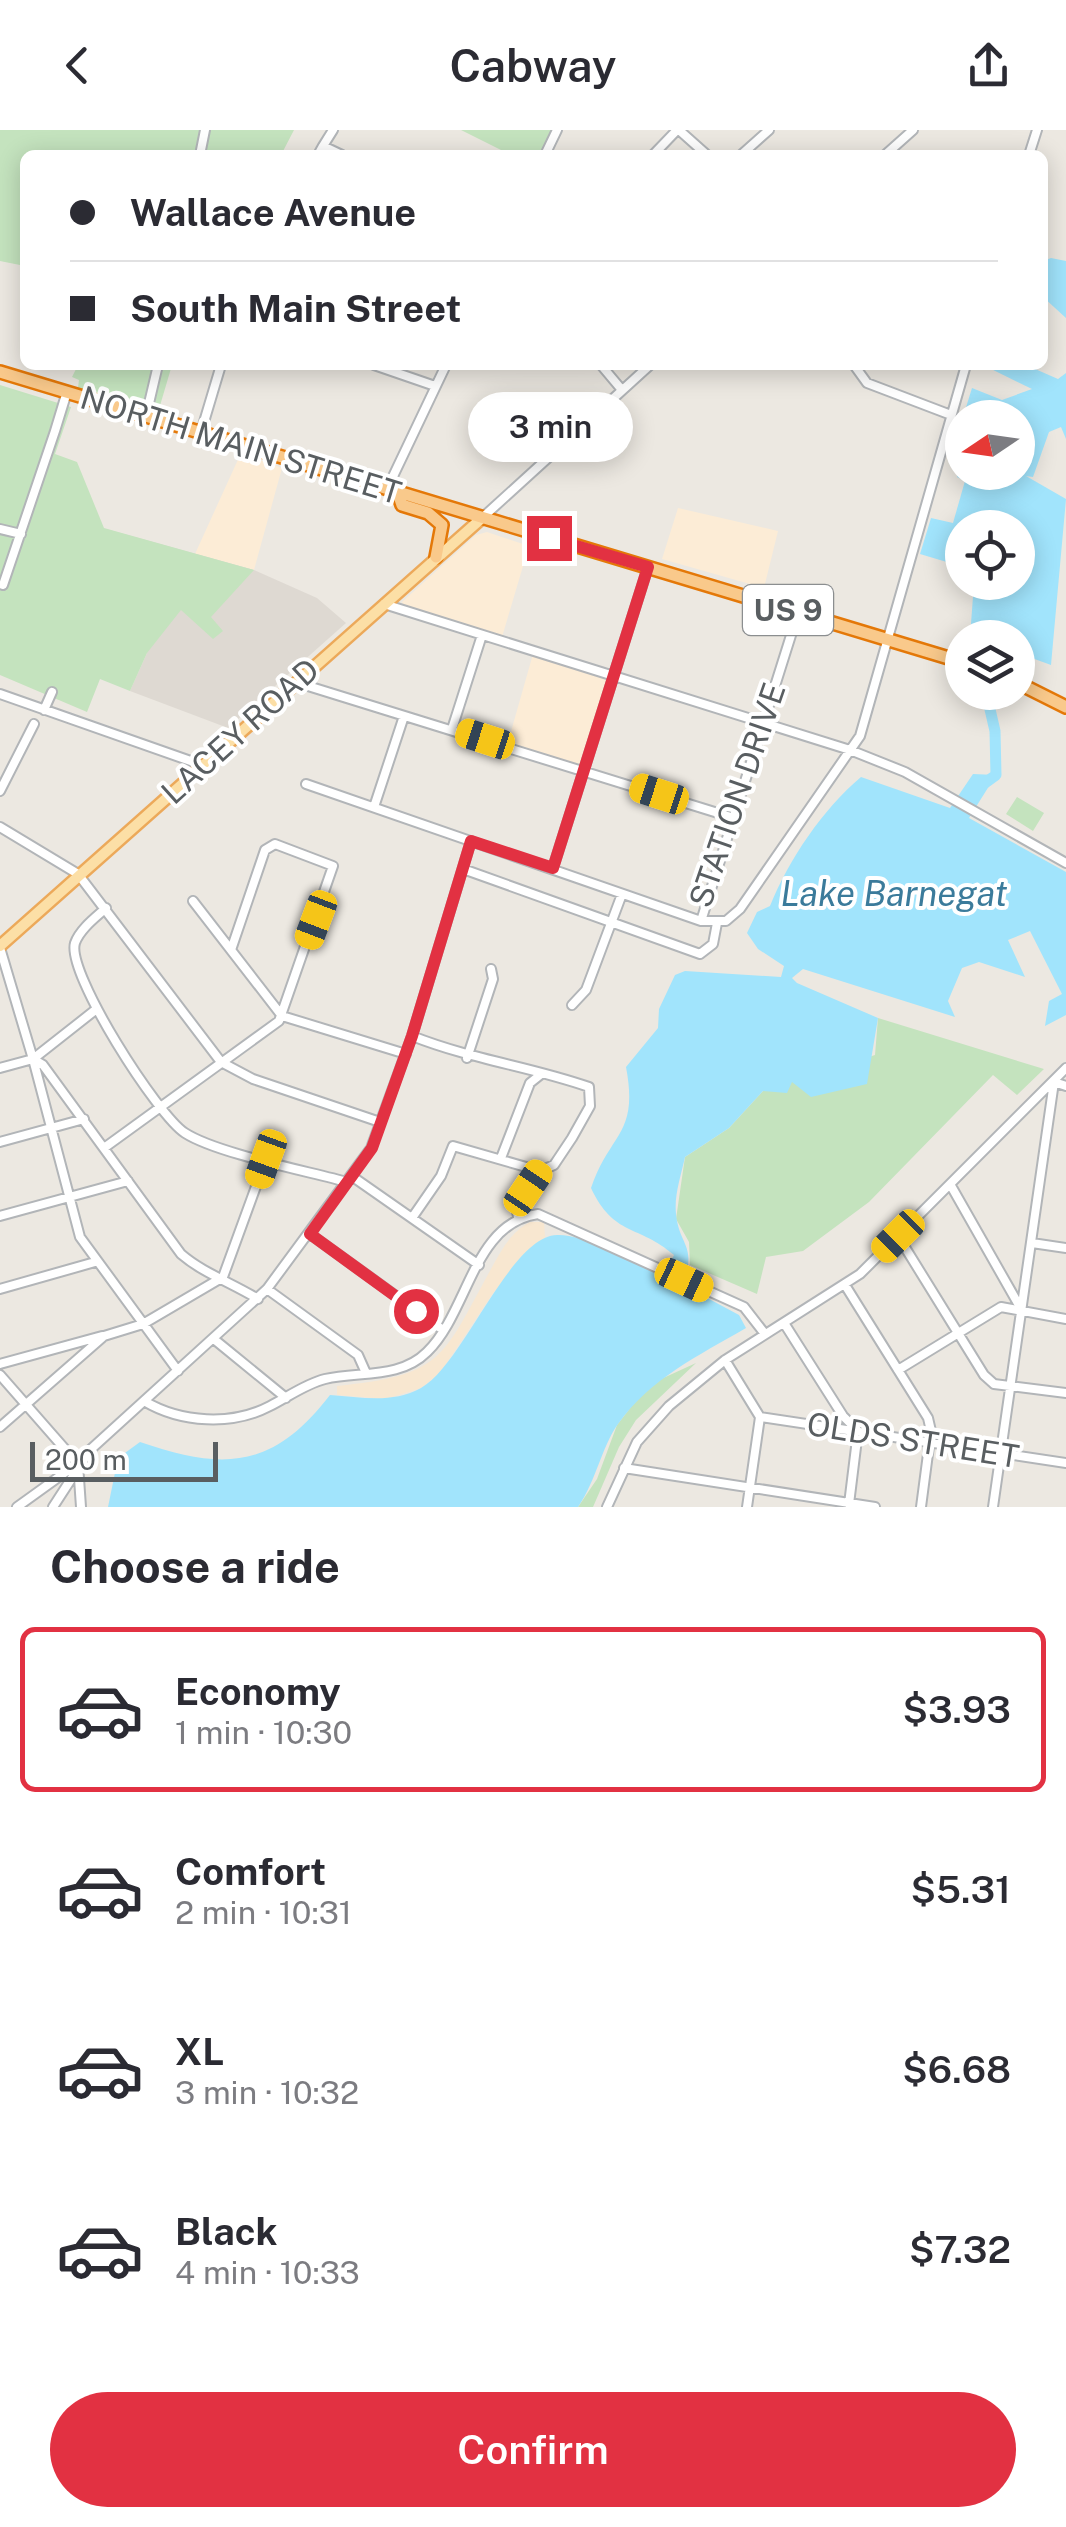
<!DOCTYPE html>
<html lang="en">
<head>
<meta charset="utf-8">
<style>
  :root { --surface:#fff; --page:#f7f7f7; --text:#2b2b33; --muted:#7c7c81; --line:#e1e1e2; --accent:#e23142 }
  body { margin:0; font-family:"Public Sans",sans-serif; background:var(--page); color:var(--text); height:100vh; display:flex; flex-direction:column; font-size:38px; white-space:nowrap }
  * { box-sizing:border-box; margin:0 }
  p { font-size:32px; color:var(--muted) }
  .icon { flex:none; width:55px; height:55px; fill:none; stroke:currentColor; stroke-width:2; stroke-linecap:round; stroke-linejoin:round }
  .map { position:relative; height:1377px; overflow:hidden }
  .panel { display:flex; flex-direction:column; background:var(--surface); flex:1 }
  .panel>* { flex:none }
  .banner { position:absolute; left:20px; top:20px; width:1028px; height:220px; border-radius:15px; box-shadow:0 5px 25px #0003; display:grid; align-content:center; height:220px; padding:0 50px; background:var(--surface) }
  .needle { width:65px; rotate:257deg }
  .fabs { position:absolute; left:945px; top:270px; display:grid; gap:20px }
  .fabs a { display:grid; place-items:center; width:90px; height:90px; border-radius:50%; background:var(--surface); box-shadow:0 5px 25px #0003; font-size:50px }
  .scale { position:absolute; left:30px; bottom:25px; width:188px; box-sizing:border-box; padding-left:10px; border:5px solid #595e61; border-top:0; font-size:28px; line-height:35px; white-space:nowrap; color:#595e61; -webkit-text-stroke:8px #fff; paint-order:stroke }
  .end { position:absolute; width:45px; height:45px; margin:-22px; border:12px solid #e23142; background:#fff; box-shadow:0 0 0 5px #fff }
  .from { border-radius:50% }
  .bubble { position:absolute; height:70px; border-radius:35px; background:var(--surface); box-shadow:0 5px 25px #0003; font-size:32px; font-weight:600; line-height:70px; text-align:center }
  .car { position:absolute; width:30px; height:60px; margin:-30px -15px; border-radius:12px; box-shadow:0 0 8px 2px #0007; background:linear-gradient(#f5c518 24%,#345 0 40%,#f5c518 0 76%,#345 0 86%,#f5c518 0) }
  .banner b { display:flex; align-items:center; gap:35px; height:95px; font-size:38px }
  .banner b+b { border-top:2px solid var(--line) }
  .banner i { width:25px; height:25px; background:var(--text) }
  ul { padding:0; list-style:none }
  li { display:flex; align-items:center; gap:30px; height:165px; margin:0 20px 15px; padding:0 30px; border:5px solid transparent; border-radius:15px }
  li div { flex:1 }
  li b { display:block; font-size:38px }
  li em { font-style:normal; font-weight:600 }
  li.selected { border-color:var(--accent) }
  li>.icon { width:90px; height:90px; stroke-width:1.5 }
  h2 { padding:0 50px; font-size:45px; line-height:120px }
  .action { display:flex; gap:20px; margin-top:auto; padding:20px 50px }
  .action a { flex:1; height:115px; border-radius:60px; background:var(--accent); color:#fff; font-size:40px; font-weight:600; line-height:115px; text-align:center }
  header { display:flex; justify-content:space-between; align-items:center; height:130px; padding:0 50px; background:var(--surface); font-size:45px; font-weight:600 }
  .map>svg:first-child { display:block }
</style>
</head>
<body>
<header><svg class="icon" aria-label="back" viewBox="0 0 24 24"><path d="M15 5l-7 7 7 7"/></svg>Cabway<svg class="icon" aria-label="share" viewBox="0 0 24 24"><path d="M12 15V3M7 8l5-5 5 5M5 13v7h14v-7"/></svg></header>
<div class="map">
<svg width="1066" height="1377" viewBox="0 0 1066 1377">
  <rect width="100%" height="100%" fill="#ece8e1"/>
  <!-- commercial -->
  <path fill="#fcecd6" d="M241,323L282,338L254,440L195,424Z
    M678,378L778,401L764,458L662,429Z
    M487,402L529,416L502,507L404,477L402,472L476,405Z
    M533,524L611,550L582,637L508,612Z"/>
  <!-- education -->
  <path fill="#ded9d2" d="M106,399L254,440L317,468L346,493L228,598L130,561L147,523Z"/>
  <!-- green -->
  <path fill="#c4e3be" d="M0,0H294L281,25H25V136L0,131Z
    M461,0H557L545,25H511Z
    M78,235H172L159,279L151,277L146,286L77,265L79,250L72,247Z
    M0,255L71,277L55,324L77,332L104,398L254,440L211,487L223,501L213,509L181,480L147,523L130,561L100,549L87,582L0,545Z
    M1017,667L1044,683L1033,701L1006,684Z
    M878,888L1044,939L1017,965L993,945L869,1072L803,1121L766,1127L757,1164L690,1135L689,1112L676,1089L685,1027L729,998L763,961L875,925Z
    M696,1233L636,1290L619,1317L593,1377H578L597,1349L617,1295L648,1255Z"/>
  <!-- sand -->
  <path fill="#f8e7d0" d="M530,1092H544L545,1107L493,1163L440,1243L421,1258L386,1269L337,1265V1256C444,1245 442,1228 491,1139C502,1119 510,1103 530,1092Z"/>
  <!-- water -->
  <path fill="#a1e4fc" d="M1051,128L1066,131V188L1043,167V131Z
    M983,235H1026L1058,249L1066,243V309L1061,297L1049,302L1033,347L1026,346L1066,369L1051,535L1018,523V508L970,507L974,453L1018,452V398H962V413L950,433L920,424L931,388L953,393L965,351L957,347L959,342L977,347L979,343L1018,342V288L963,287L972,258L1002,270L1032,259Z
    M973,644L996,645L969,688L1066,742V885L1045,896L1049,871L1062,864L1030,801L1008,810L1025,847L979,832L962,838L948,871L955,887L803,839L792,848L797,853L878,888L867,954L811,967L792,952L787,963L763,961L729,998L685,1027C681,1046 674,1065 676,1084C679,1116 699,1117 681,1154L739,1185L746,1198C698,1226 651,1248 618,1294C601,1318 597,1349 578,1377H108L118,1328L140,1312C224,1341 273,1339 330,1265C361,1267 392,1274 421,1258C463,1235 510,1106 557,1105C586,1104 636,1134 664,1146L674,1125C638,1094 614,1107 591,1058C610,1002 639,1005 626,937L658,898L659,879L675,845L685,841L781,847L784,836L758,819L747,803L757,782L770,776C789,729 823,679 861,647L950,678Z"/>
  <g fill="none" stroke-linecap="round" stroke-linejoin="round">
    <!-- river -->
    <path stroke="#a1e4fc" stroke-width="11" d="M985,653L996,645L995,601L986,562"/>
    <!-- minor casing -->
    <g stroke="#b2b5b8" stroke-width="12">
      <path id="minor" d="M679,0L707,25
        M323,16L333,0
        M200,25L205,0
        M318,25L323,16L342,25
        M545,25L557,0
        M653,25L677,0
        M741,25L769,0
        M885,25L913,0
        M1029,25L1037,0
        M374,235L435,256
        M601,235L622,260
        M854,235L867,253L951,285
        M65,268L55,301L67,262
        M146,286L158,235
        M201,302L221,235
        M387,359L446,235
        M482,388L650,235
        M0,399L21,404
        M3,455L55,301
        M384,474L850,620L905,642L1066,733
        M295,552L734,688
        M0,564L202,635
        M44,580L52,562
        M452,599L482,505
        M306,654L701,791H726L740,779L860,606L966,235
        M0,661L34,594
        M375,674L404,586
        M0,697L78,744L221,932L253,949L380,992
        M553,738L648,437
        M463,739L700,824L713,814L717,793
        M193,771L282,886L406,924
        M106,778C96,787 80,799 75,813C66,843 158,986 185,1003C216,1023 307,1041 347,1052
        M701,791L798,483
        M0,818L33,929L43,935L181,1124C203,1143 232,1153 258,1169
        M572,875L586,860L622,764
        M412,906C473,930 529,936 589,957L590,976L572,1008L554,1035L540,1041L516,1076L518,1087
        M467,928L493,849L491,839
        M33,929L80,1107L178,1241
        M0,938L33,929L94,881
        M0,1012L84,989
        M104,1018L279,891L333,736L275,714L265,720L231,820
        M501,1028L530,953L540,945
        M353,1047L479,1135
        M950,1054L1020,1177
        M0,1086L128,1051
        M412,1088L441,1046L453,1016L540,1041
        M310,1104L443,1200
        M898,1106L984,1245L994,1254L1066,1263
        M1032,1113L1066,1118
        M845,1155L928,1288L931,1301L921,1377
        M0,1159L95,1132
        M267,1159L358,1225L366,1243
        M784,1193L843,1286L858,1301L849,1374
        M215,1210L286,1268
        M725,1230L760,1287L747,1377
        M0,1234L102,1206
        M898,1240L1001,1177L1066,1189
        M0,1245L78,1334
        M144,1271C181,1293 232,1296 270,1276C288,1267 305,1254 325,1249C360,1241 400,1249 427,1222C469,1181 473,1093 538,1084L744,1177L765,1204
        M760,1287L1066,1333
        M0,1297L104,1206L143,1194L223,1147L266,1029
        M78,1334L81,1377
        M624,1338L875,1377
        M17,1377L74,1336
        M53,1377L90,1320L267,1159L371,1018L412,906L471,711
        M607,1377L637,1312L669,1276L725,1230L860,1144L1066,938
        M993,1377L1054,952L1066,956"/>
    </g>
    <!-- major casing -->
    <g stroke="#eca95a" stroke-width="15">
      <path id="major" d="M0,816L482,388"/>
    </g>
    <!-- highway casing -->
    <g stroke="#e47808" stroke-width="16">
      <path id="highway" d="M0,242L962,532
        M398,363L402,375L428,383L442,395L436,427
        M1018,553L1066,577"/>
    </g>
    <!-- minor -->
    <use href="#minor" stroke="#fff" stroke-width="8"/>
    <!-- major -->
    <use href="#major" stroke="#fcdfa6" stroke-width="10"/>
    <!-- highway -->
    <use href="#highway" stroke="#f9c98b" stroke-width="11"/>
  </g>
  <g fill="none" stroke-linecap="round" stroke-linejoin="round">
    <!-- route -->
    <path stroke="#e23142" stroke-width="12" d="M416,1181L310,1104L372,1018L412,906L471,711L553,738L648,437L549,408"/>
  </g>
  <g text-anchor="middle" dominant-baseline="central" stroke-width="8" stroke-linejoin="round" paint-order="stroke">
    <!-- shield labels -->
    <rect fill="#fff" stroke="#8b8e90" stroke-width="2.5" x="743" y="455" width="90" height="50" rx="8"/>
    <g font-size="30" font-weight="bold" fill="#595e61">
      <text x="788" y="480">US 9</text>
    </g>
    <!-- street labels -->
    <g font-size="32" fill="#595e61" stroke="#fff">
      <text transform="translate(241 315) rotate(17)">NORTH MAIN STREET</text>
      <text transform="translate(240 601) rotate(-42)">LACEY ROAD</text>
      <text transform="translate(737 665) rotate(-71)">STATION DRIVE</text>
      <text transform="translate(913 1310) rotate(9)">OLDS STREET</text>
    </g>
    <!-- water labels -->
    <g font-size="35" font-style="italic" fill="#3b7b9b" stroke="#fff">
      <text x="894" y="763">Lake Barnegat</text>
    </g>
  </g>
</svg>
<div class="fabs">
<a><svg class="needle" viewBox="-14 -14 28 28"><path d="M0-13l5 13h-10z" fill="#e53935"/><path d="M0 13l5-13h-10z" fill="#7c7c81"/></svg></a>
<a><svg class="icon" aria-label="locate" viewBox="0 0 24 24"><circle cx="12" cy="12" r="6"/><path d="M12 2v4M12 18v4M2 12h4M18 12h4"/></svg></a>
<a><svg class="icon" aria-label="layers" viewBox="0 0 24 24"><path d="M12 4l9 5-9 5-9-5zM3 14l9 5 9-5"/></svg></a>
</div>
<div class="scale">200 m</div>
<i class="end from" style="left:416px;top:1181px"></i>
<i class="end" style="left:549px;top:408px"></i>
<div class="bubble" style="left:468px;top:262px;width:165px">3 min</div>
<i class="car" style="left:485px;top:609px;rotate:288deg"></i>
<i class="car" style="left:659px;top:664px;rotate:288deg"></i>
<i class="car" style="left:316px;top:790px;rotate:201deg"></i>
<i class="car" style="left:266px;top:1029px;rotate:200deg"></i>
<i class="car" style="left:528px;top:1058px;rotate:34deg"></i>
<i class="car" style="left:898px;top:1106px;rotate:225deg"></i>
<i class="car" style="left:684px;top:1150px;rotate:115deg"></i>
<div class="banner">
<b><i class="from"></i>Wallace Avenue</b>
<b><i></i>South Main Street</b>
</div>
</div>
<section class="panel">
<h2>Choose a ride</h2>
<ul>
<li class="selected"><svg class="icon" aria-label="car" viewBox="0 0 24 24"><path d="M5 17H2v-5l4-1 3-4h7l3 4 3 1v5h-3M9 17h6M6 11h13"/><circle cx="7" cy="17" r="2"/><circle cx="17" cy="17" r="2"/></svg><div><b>Economy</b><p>1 min · 10:30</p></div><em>$3.93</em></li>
<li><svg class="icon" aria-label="car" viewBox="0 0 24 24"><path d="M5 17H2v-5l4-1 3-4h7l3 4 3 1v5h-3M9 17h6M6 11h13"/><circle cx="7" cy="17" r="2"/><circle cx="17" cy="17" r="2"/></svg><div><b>Comfort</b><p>2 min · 10:31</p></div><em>$5.31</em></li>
<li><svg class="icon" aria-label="car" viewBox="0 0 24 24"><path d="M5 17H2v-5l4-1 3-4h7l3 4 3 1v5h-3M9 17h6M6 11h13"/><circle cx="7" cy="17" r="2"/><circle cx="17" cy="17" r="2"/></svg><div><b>XL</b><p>3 min · 10:32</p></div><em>$6.68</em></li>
<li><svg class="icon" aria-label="car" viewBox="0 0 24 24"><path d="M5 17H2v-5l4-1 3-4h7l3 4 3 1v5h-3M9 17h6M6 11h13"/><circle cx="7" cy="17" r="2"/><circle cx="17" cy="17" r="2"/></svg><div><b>Black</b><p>4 min · 10:33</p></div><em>$7.32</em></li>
</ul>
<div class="action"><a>Confirm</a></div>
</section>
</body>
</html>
